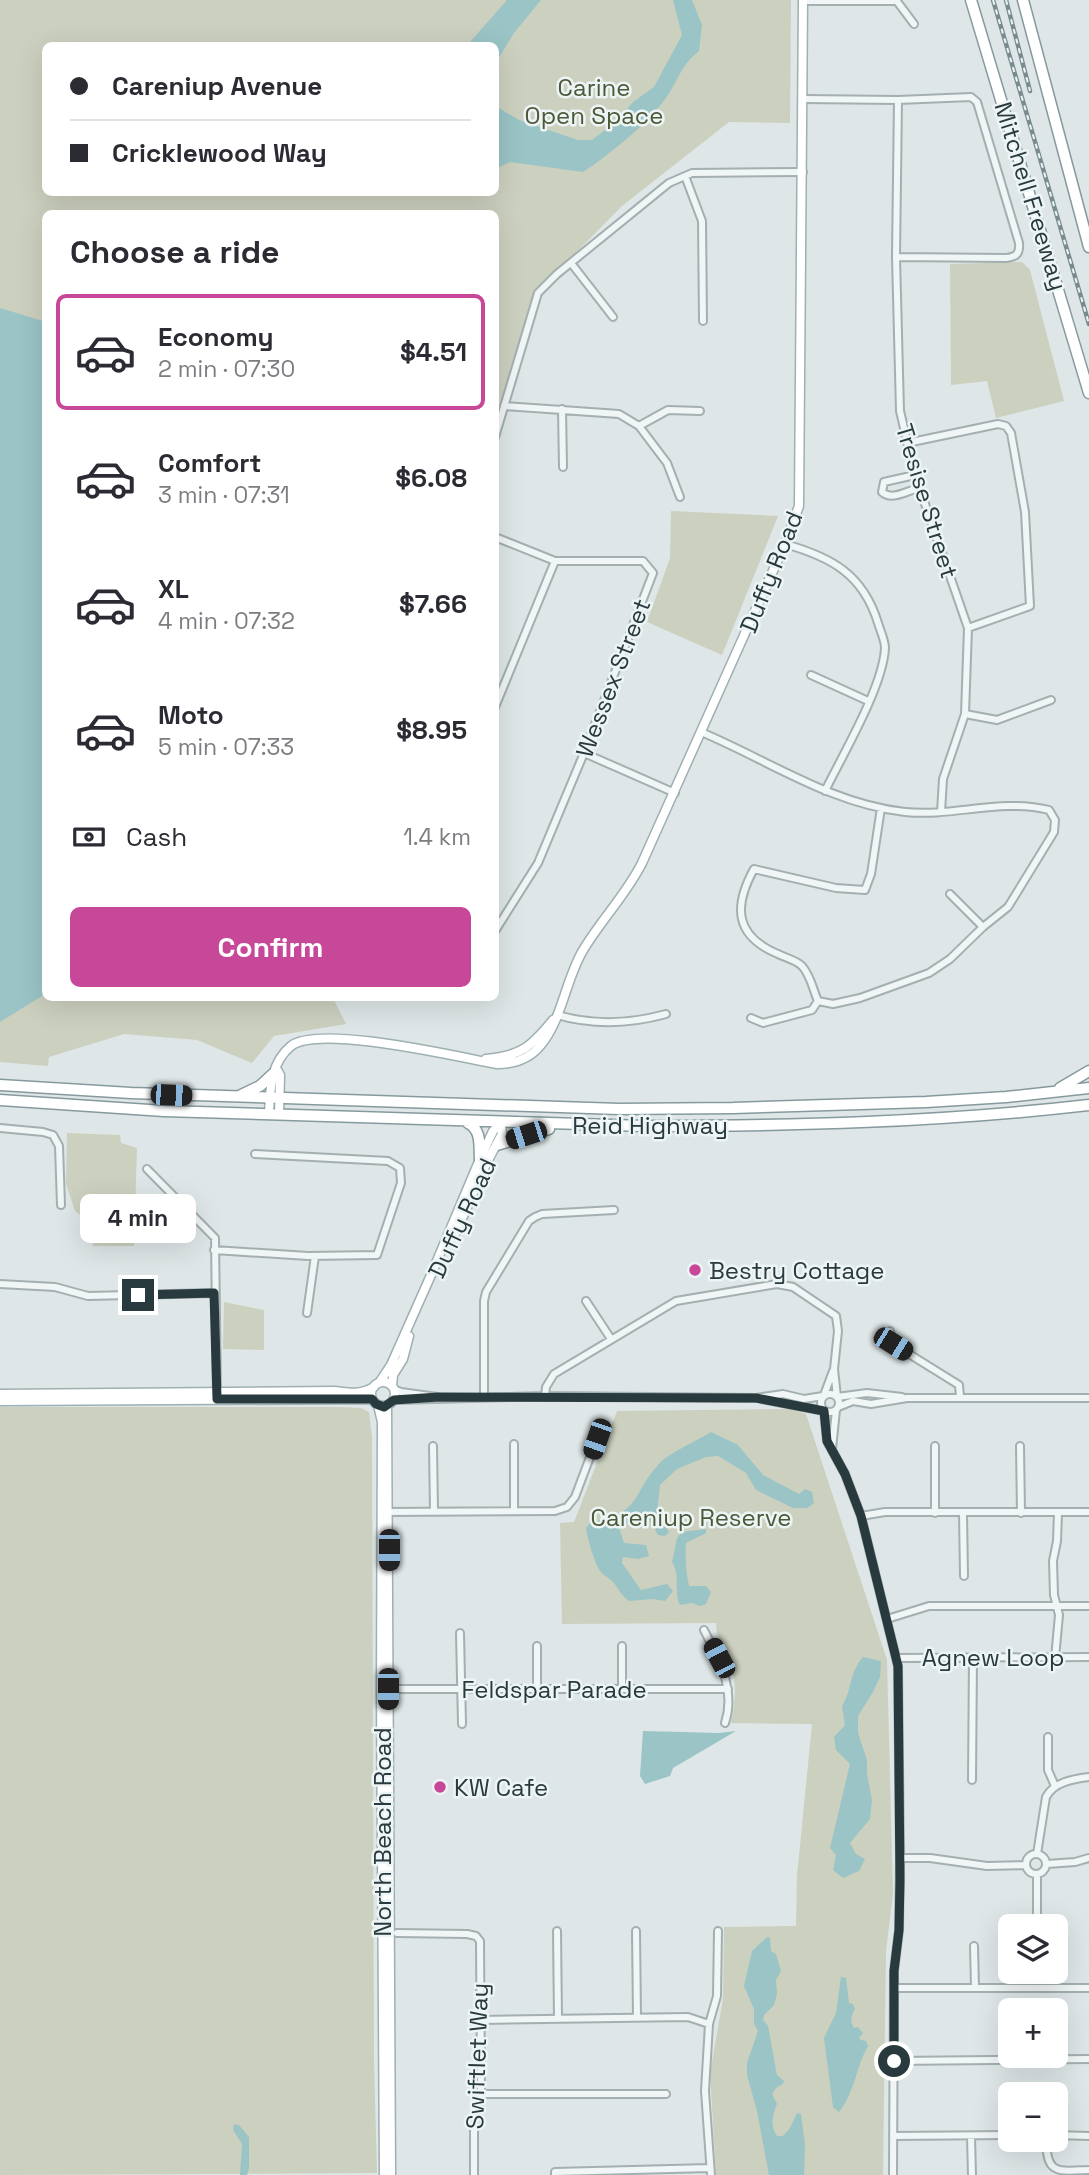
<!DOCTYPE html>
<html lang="en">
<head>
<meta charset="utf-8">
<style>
  :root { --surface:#fff; --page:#f2f2f3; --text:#2b2b33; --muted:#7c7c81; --line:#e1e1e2; --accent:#c74799 }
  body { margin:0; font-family:"Space Grotesk",sans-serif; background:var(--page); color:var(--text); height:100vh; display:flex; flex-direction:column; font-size:26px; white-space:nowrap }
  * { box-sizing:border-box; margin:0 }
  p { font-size:23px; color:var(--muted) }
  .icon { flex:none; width:38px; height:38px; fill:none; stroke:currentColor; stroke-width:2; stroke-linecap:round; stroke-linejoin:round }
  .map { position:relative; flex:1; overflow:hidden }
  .side { position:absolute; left:42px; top:210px; width:457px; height:791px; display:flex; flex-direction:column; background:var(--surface); border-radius:10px; box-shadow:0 7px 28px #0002 }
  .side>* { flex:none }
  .top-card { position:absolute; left:42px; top:42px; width:457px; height:154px; border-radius:10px; box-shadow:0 7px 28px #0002; display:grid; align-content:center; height:154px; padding:0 28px; background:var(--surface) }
  .fabs { position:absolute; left:998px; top:1914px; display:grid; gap:14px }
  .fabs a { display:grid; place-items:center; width:70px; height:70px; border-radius:10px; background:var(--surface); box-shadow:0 7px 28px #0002; font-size:35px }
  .end { position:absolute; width:32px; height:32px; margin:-16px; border:9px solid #283a3d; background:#fff; box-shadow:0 0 0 4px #fff }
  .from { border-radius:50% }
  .bubble { position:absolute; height:49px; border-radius:10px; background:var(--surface); box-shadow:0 7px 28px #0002; font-size:23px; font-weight:800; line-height:49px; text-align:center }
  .car { position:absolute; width:21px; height:42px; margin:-21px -10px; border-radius:9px; box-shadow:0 0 5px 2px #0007; background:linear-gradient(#222 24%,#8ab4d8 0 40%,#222 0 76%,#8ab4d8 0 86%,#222 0) }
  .top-card b { display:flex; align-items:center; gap:24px; height:66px; font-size:26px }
  .top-card b+b { border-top:2px solid var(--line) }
  .top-card i { width:18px; height:18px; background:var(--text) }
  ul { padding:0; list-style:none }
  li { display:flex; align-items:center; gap:21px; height:116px; margin:0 14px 10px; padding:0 14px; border:4px solid transparent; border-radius:10px }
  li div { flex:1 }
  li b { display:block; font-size:26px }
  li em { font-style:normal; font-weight:800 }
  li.selected { border-color:var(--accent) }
  li>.icon { width:63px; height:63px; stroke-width:1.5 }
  h2 { padding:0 28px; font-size:32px; line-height:84px }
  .pay { display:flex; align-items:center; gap:18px; height:77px; padding:0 28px; font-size:26px }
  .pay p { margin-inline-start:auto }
  .action { display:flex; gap:14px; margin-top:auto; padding:14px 28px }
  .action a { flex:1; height:80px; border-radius:10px; background:var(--accent); color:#fff; font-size:28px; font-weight:800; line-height:80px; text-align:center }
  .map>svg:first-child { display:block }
</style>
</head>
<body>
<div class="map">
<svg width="1089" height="2175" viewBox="0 0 1089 2175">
  <rect width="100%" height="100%" fill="#dee6e7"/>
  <!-- green -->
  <path fill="#ccd0bf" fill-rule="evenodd" d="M0,0H791L790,123L729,122L622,206L535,294L495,432V214H46V998H333L346,1024L274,1036L252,1063L197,1040L124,1034L49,1057L48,1066L0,1062ZM46,46H495V192H46Z
    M1022,262L1030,270L1064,401L996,418L987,381L951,385L950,264Z
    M671,511L778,516L722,655L647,622L670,558Z
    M67,1133L120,1135L121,1143L137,1148L134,1246H93L92,1224L75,1211L66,1184Z
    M224,1302L264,1310V1350L223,1349Z
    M0,1407H339L361,1408L369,1412L372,1438L374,2060L377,2173L0,2175Z
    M792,1409L806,1414L887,1660L893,1894L886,1951L883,2175H716L710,2073L723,1999L724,1927L796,1926L797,1876L812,1724L731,1723C735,1704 737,1684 731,1666C725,1650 716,1640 716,1623L562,1624L560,1523L574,1522L617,1411Z"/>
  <!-- water -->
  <path fill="#9ac4c6" d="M507,0H541L514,33L495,64V46L471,45L470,42Z
    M673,0H692L702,25L699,51C682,64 679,78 668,95C651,121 609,155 583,172L510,162L495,169V99L497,107L519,120L578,140H592L617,121L633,102L654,87L682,35Z
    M0,308L46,322L45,992L42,996L0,1022Z
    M711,1432L738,1445L763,1475L799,1494L805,1489L812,1492L814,1503L807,1508H793L756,1490L746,1473L718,1456L706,1457L677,1469L660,1485L657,1514L669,1532L665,1536L658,1535L645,1511L619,1528L624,1543L646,1545L649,1556L638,1559L623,1557L622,1563L641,1590L667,1584L673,1591L665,1601L653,1599L629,1601C622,1596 619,1590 614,1583C610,1578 604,1576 601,1572C595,1566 587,1536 586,1528L591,1522C642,1514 631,1494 659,1464C670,1452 697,1441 711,1432Z
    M706,1529V1533L686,1543C685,1557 686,1572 689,1586H706L711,1592L706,1604L700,1606L692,1603L680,1605C673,1591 681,1576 672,1562L677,1538L682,1532Z
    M863,1657L881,1661L880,1677L873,1692L858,1716V1733L867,1760V1774L872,1800L870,1819L850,1843L856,1854L865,1859L859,1871L843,1878L833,1870L836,1855L830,1848L850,1764L836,1750L834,1737L845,1725L842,1706C853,1688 848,1675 863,1657Z
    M643,1731L719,1733L736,1731L673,1768L670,1776L645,1784L640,1776Z
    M767,1937L770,1938L771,1951L776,1954L781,1971L776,1980L777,1994L774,2005L764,2015L763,2020L768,2026L777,2075L784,2081L783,2084L776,2088L772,2094L777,2104C772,2116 770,2126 777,2136H783L790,2128L797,2113L801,2114L805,2145L804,2175H769L757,2111L747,2075V2063L758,2031L754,2024V2009L744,1986L752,1951Z
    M841,1977L846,1978L849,2003L853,2004L855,2009C851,2015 850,2022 854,2028L858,2027L863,2033L859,2038L861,2040L866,2041L868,2046C856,2067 855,2092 839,2112L833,2107L824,2038L836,2013Z
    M234,2124L239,2125L249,2137V2168L247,2175H240L242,2144L233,2130Z"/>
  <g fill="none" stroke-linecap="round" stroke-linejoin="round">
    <!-- minor casing -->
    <g stroke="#a4afb1" stroke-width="10">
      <path id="minor" d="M896,0L914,24
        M803,1H897
        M803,99L898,100L971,97L977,102L1019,243C1020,254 1016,257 1006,258L896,257
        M898,100L896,257L900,411L915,475L968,628L965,714L943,779L941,812
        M685,176L702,221L703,321
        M571,263L613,317
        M504,406L619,414L639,426L667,463L680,497
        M562,409L563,467
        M639,426L668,410L700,411
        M495,437L538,293L557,274L669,183L692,173L803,172
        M907,443L998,424L1006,426L1011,433L1025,512L1030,606L968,628
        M915,475L884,482L882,492C892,501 906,491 919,488
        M495,537L555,561H643L653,573L584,753L538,863L495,931
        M785,544C831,557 863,574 878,623C880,630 885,640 885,648C883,687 843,754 825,791
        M811,675L868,701
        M495,707L555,561
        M965,714L997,720L1051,700
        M701,732C768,760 831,804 905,812C953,817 1001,798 1049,810L1055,820L1054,832L1008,907L983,927L950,959L929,973L860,998L833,1004L818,1001C813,990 811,976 802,966C796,960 786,958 778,954C735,936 733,907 754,869L836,888L865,890L871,874L881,808
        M584,753L675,793
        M950,894L983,927
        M557,1015C592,1025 630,1024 666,1014
        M751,1018L763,1023L812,1010L818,1001
        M0,1128L43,1132L53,1135L59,1146L61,1205
        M147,1169L215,1238L217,1394
        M214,1250L308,1256L377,1255L401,1183L400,1168L388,1161L255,1154
        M0,1284L55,1287L88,1296L214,1293
        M586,1301L611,1339
        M307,1313L315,1256
        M890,1331L893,1344L959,1385L960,1397
        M394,1389L401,1392L437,1397
        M821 1403a9 9 0 1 1 18 0a9 9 0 1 1-18 0Z
        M824,1395L833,1371
        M484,1396V1301L486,1292L529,1221L535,1217L542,1214L614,1210
        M545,1396L546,1387L554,1374L676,1301L777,1284L793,1287L836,1316L838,1331L834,1369L837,1397
        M837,1397L867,1393L902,1397
        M761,1399L824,1411
        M394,1400L545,1396L756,1398L783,1394L804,1399L823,1396
        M838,1407L853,1401L871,1404L907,1398H1089
        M824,1411L827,1441L845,1474L861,1516L898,1666L900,1858L899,1930L894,1971L893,2175
        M514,1444V1511
        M433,1446L434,1511
        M935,1446V1513
        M1020,1446L1021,1513
        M832,1449L836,1410
        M386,1512L555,1511L567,1507L575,1497L602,1425
        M963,1513L964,1576
        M861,1516L885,1512H1089
        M887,1619L929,1606H1089
        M704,1630C719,1660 736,1689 725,1723
        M460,1633L462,1724
        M622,1646V1689
        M897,1658L1089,1657
        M1055,1658L1059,1615L1054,1595L1053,1561L1057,1541L1058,1513
        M386,1689H728
        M537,1689V1646
        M1048,1737V1770L1055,1786
        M972,1780L973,1658
        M1026 1864a10 10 0 1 1 20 0a10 10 0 1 1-20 0Z
        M1037,1854L1046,1797C1054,1782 1073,1779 1089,1777
        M900,1858H930L987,1866L1026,1865
        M1047,1864L1075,1862L1089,1858
        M1037,1874V1919
        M557,1931L558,2019
        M636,1931L637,2017
        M397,1933L467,1934L476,1936L480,1941L481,2094L474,2131V2175
        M974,1946L975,1987
        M894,1988H1089
        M480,2020L688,2017L709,2024
        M894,2061L1089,2059
        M481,2094H666
        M1055,2135L1089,2136
        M893,2136L1010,2135
        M971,2136L972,2175
        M1046,2140C1047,2175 1057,2171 1089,2170
        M555,2175V2172L710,2168
        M711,2175L705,2091L709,2024L717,1996L718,1931"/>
    </g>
    <!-- major casing -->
    <g stroke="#9eb0b2" stroke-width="11">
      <path id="major" d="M486,1059C521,1056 531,1047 553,1020
        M276,1068L280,1075L279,1115
        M269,1115C270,1090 270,1063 291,1046C319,1024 458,1057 497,1064C514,1064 529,1059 540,1046C562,1020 565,982 582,952C600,921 626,895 642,863L785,544L799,506L803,0
        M456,1232L487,1162L502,1134L501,1123
        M371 1394a12 12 0 1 1 24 0a12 12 0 1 1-24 0Z
        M379,1383L391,1365L431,1275L480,1159L493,1131L501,1123
        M392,1386L393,1375L403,1359L409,1336
        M0,1394L335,1391C351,1393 360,1395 374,1387
        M0,1401L372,1399
        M378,1405L382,1422L381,1689L384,2175
        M387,1406L391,2175"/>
    </g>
    <!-- highway casing -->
    <g stroke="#869a9d" stroke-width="13">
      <path id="highway" d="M971,0L1089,393
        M1023,0L1089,247
        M0,1085L131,1093L619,1109L733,1108L926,1102L1006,1097L1089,1088
        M1060,1088L1089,1071
        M241,1095L260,1086L273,1074
        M0,1100L164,1111L645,1126C793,1126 942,1122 1089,1105
        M468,1123C482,1130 479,1146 480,1159
        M497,1145L549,1129"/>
    </g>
    <!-- minor -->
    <use href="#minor" stroke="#f0f5f5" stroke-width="6"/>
    <!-- major -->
    <use href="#major" stroke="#fff" stroke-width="8"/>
    <!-- highway -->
    <use href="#highway" stroke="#fff" stroke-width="10"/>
    <!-- rail casing -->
    <g stroke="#788c90" stroke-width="4.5">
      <path id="rail" d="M993,0L1089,324
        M1006,0L1030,91"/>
    </g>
    <!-- rail -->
    <use href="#rail" stroke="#edf4f5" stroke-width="2" stroke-dasharray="5" stroke-linecap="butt"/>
  </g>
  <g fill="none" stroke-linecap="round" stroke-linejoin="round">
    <!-- route -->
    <path stroke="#283a3d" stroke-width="9" d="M138,1295L214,1293L217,1399H372L376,1404L384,1407L394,1400L439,1397L756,1398L824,1411L827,1441L845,1474L861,1516L898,1666L900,1880L899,1930L894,1971V2061"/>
  </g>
  <!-- markers -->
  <g fill="#c74799" stroke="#edf4f5" stroke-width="2.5">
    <circle cx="695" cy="1270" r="7"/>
    <circle cx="440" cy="1787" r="7"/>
  </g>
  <g text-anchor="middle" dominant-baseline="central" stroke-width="5" stroke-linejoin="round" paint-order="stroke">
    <!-- park labels -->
    <g font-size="24" fill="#4d5836" stroke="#edf4f5">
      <text x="594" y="87">Carine<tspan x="594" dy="28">Open Space</tspan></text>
      <text x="691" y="1517">Careniup Reserve</text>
    </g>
    <!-- street labels -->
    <g font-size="24" fill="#283a3d" stroke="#edf4f5">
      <text transform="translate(1031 196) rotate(73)">Mitchell Freeway</text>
      <text transform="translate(927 501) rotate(73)">Tresise Street</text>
      <text transform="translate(771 572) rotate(-68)">Duffy Road</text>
      <text transform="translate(613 678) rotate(-69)">Wessex Street</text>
      <text x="650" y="1125">Reid Highway</text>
      <text transform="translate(462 1218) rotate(-65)">Duffy Road</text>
      <text x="993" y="1657">Agnew Loop</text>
      <text x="554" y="1689">Feldspar Parade</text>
      <text transform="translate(382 1832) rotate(-90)">North Beach Road</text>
      <text transform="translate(477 2056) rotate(-88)">Swiftlet Way</text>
    </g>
    <!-- poi labels -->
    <g font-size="24" fill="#283a3d" stroke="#edf4f5" text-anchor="start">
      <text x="709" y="1270">Bestry Cottage</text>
      <text x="454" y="1787">KW Cafe</text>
    </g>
  </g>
</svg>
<div class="fabs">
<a><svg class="icon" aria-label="layers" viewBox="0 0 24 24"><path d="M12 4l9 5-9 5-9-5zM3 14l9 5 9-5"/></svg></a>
<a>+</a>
<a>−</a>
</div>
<i class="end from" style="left:894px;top:2061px"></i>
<i class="end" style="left:138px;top:1295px"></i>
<div class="bubble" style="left:80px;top:1194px;width:116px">4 min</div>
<i class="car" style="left:171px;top:1095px;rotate:92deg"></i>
<i class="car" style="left:526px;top:1135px;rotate:252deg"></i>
<i class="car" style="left:893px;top:1344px;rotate:122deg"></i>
<i class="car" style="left:597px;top:1439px;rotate:199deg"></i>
<i class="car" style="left:389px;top:1550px;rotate:180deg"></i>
<i class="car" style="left:719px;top:1658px;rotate:332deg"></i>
<i class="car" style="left:388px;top:1689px;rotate:180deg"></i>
<div class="top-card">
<b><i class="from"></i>Careniup Avenue</b>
<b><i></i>Cricklewood Way</b>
</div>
<section class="side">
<h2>Choose a ride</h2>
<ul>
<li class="selected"><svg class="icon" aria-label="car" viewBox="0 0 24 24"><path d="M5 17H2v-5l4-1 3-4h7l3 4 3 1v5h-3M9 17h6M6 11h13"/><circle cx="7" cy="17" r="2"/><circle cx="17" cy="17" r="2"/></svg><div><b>Economy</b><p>2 min · 07:30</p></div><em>$4.51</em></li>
<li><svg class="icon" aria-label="car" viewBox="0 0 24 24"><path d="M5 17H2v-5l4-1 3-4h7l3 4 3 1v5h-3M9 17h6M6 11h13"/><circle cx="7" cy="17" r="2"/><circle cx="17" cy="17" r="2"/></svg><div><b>Comfort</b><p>3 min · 07:31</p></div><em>$6.08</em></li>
<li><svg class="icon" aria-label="car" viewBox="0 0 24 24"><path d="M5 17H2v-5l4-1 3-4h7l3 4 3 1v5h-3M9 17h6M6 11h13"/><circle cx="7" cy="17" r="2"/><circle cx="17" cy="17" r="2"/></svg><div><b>XL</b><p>4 min · 07:32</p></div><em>$7.66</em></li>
<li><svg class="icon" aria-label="car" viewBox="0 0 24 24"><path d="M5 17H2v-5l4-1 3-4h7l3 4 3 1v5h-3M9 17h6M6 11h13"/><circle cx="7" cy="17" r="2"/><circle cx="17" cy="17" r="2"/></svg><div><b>Moto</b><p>5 min · 07:33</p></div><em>$8.95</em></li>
</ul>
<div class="pay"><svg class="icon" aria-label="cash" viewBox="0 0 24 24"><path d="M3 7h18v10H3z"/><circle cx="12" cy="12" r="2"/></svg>Cash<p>1.4 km</p></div>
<div class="action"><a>Confirm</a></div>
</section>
</div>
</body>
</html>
